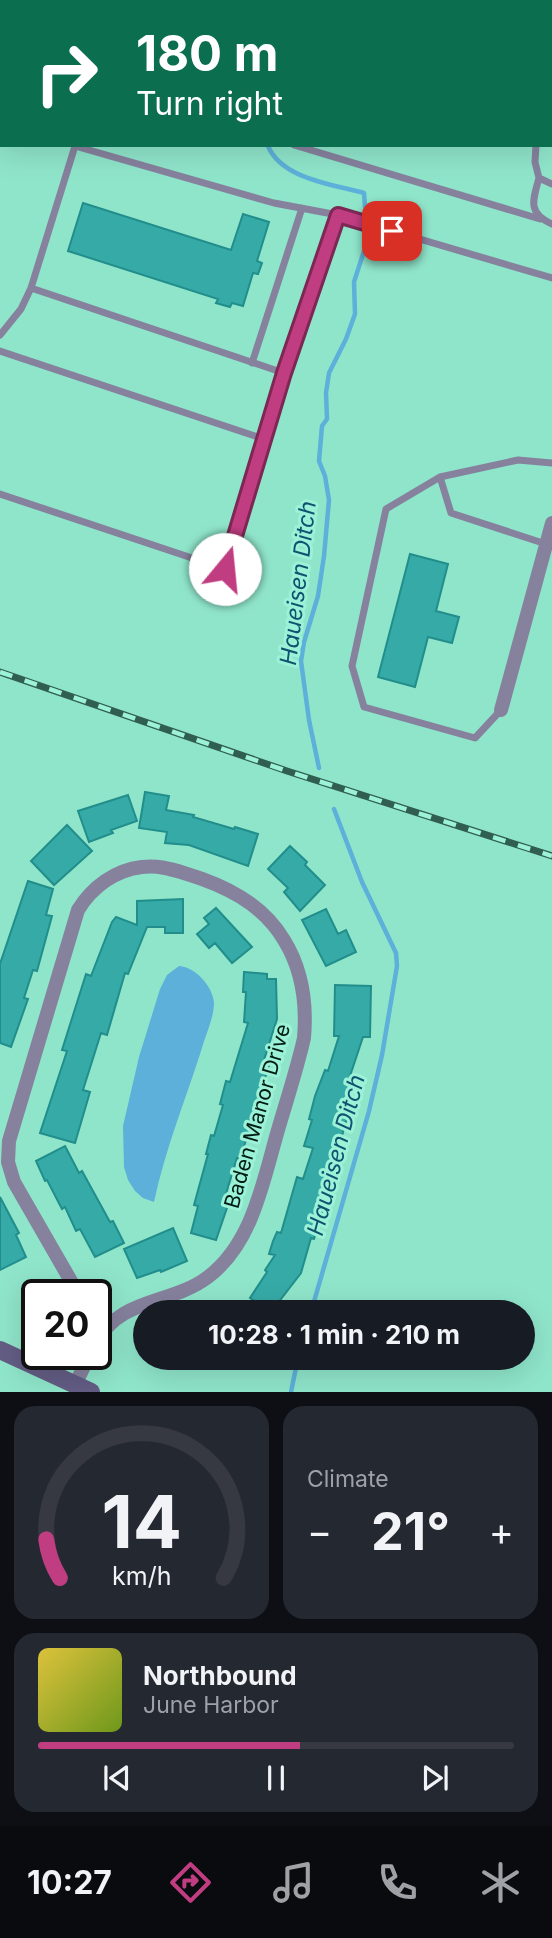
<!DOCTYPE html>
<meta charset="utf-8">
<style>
:root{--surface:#171b24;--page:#242831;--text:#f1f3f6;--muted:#9ea1a6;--line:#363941;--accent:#c13d82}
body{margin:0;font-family:Inter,sans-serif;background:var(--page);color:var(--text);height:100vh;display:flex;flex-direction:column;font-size:26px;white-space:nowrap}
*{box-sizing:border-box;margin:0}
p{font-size:23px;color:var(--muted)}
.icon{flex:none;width:38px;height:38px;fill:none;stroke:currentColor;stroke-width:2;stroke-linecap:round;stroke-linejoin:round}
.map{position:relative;height:1392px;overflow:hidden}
.panel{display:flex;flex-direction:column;gap:14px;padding:14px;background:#0d0f14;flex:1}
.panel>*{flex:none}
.top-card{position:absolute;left:0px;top:0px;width:553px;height:147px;box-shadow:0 7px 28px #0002;background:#0b6e4f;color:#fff;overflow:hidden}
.speed{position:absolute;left:21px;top:1279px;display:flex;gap:14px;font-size:35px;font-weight:700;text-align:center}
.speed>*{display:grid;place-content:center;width:91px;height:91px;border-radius:50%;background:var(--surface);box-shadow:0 7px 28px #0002;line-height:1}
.speed .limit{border:4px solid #111;border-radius:10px;background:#fff;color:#111}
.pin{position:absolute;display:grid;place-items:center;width:60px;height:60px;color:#fff;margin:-30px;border-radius:14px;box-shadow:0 4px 10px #0006}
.me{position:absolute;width:77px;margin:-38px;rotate:17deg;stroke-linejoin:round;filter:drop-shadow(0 0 5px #0008)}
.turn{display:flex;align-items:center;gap:24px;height:147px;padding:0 21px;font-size:32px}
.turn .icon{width:91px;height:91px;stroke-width:2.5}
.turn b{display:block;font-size:49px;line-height:60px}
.big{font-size:52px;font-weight:700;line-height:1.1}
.panel .card{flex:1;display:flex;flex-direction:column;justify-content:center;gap:10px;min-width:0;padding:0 24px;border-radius:21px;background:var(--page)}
.panel .dial{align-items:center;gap:0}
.dial svg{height:182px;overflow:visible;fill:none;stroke:var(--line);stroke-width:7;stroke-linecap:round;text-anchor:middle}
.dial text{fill:var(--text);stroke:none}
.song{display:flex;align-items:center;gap:21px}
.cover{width:84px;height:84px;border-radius:10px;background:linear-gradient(135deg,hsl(50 70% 55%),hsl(80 70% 35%))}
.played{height:7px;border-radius:4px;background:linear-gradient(90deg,var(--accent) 55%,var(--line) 55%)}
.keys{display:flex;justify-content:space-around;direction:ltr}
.heat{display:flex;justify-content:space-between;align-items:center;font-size:38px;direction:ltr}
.panel .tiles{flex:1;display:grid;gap:14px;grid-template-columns:1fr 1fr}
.card:last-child{grid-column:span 2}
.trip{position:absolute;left:133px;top:1300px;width:402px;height:70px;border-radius:35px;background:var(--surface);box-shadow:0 7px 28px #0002;font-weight:700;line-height:70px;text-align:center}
.menu{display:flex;height:112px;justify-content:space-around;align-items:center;background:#090b0e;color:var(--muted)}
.menu .icon{width:49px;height:49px}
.menu .active{color:var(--accent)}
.menu b{font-size:32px;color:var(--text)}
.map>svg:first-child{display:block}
.water{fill:#5cb0d9}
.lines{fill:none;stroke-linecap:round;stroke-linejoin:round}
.stream{stroke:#5cb0d9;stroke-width:4.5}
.building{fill:#36aaa7;stroke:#228e8b;stroke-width:2}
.service{stroke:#86829e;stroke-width:7}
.minor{stroke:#86829e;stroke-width:14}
.secondary{stroke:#635c84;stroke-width:18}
.rail-casing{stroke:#305e50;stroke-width:7}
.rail{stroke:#9cf2d7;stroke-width:4.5;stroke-dasharray:13;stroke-linecap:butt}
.route-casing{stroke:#7d2854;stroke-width:18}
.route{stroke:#c13d82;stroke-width:12}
.labels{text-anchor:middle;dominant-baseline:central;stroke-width:6;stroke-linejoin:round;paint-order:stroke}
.street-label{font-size:21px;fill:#011c14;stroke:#9cf2d7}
.water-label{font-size:23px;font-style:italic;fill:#0f5370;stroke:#9cf2d7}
</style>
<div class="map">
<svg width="552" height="1392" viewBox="0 0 552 1392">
<rect width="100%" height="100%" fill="#8fe5ca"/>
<!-- water -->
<path class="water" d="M179 966C196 967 213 987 214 1003 214 1018 205 1036 201 1051 185 1101 165 1150 154 1202L143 1198 135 1191 128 1180 124 1167 123 1126 139 1057 160 989 167 975Z"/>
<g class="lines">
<!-- stream -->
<path class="stream" d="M300 2 301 0
M268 146C282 179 332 184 364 193L365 207
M319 768 309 720 301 661 304 642 318 596 324 556 329 500 325 476 319 461 322 426 327 419 326 393 329 373 346 339 355 314 354 282 365 248V242
M311 1312 369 1111 382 1055 397 966 396 953 362 882 334 809
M291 1392 298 1358"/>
</g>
<!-- building -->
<path class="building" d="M83 203 231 250 243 214 269 222 257 261 262 263 258 274 253 273 243 306 232 303 230 307 216 303 218 299 68 251Z
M410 554 448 564 436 611 459 617 452 643 428 637 415 687 378 677Z
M145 792 169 796 166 810 194 815 193 817 234 829 235 827 258 834 248 866 189 845 165 843 167 832 139 828Z
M128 795 137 821 111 830 113 833 89 842 78 811Z
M67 825 92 851 54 885 31 861Z
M290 846 307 862 305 865 325 885 300 911 284 892 288 888 268 869Z
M28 881 53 889 46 915 52 916 37 971 33 970 24 998 28 999 11 1047 0 1043V964Z
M183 899V933H165V927H147L128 974 125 973 107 1035 101 1033 83 1090 90 1092 75 1143 40 1133 67 1051 62 1050 86 974 91 976 112 922 116 917 137 925V901Z
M216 908 252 947 232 963 215 943 209 948 197 934 209 924 204 918Z
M326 909 338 934 346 930 356 952 326 966 302 920Z
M244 972 267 974V979H276L277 1019 264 1060 270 1062 253 1117 255 1118 254 1127 250 1141 246 1140 240 1159 237 1158 225 1197 230 1199 216 1240 191 1233 198 1206 194 1205 208 1154H206L211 1135 214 1136 223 1105 220 1104 226 1081 230 1082 248 1023 244 1022 246 992H243Z
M335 985 371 986 370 1037H363L350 1076 354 1078 345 1105 350 1107 328 1186 330 1187 314 1239 311 1238 301 1273 271 1312 250 1298 267 1272 265 1270 275 1255 269 1254 273 1241 277 1232 281 1233 297 1177 303 1179 313 1148 304 1146 312 1120 309 1119 315 1096 325 1070 328 1071 339 1036H334Z
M65 1146 79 1173 82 1171 110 1222 113 1221 124 1243 95 1257 80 1229 76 1231 65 1207 62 1209 47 1180 45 1181 36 1161Z
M0 1197 19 1233 16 1235 26 1257 0 1270Z
M173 1228 187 1261 161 1272 160 1270 137 1278 124 1249Z"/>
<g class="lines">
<!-- service -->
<path class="service" d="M443 0 449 2
M71 2V0
M228 2 229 0
M380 2V0
M551 31H552
M551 96 552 94
M294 145 540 219
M536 145 535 162 539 178 552 184
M539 178C533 200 527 213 552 224
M338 215 284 373 31 288 75 146 274 203 338 215 552 278
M0 335 21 309 31 288
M0 351 264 439
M252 363 302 208
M440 477 451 513 546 544
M0 494 225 569 284 373
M501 710 475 738 364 707 352 666 386 509 440 477 518 460 552 463"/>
<!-- minor -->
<path class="minor" d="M501 710 552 523
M79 1295 14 1182 8 1162 9 1141 78 910C92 887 115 870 142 867 157 865 171 869 184 873 224 885 262 903 284 940 302 969 307 1003 304 1038 297 1069 287 1099 278 1130 263 1181 253 1243 208 1277 171 1305 120 1297 96 1343
M75 1385 90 1354"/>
<!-- secondary -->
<path class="secondary" d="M0 1350 91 1392"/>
<defs>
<path id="rail" d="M0 672 287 771 552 856"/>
</defs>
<!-- rail casing -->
<use href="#rail" class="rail-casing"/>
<!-- rail -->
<use href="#rail" class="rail"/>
</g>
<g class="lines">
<defs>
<path id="route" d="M225 569 284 373 338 215 392 231"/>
</defs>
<!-- route casing -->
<use href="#route" class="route-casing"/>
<!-- route -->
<use href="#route" class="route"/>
</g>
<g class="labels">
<!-- street labels -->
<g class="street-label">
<text transform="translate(257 1116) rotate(-74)">Baden Manor Drive</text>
</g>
<!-- water labels -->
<g class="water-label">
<text transform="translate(298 583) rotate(-83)">Haueisen Ditch</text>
<text transform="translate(336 1155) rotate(-75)">Haueisen Ditch</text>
</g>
</g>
</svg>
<div class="speed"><div class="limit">20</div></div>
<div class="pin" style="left:392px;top:231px;background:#d93025"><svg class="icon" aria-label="arrive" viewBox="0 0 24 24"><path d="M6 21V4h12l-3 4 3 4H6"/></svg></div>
<svg class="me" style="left:225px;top:569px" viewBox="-20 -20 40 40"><circle r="19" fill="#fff"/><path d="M0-13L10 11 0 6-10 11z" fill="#c13d82"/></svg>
<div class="trip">10:28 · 1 min · 210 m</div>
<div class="top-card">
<div class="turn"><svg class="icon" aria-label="right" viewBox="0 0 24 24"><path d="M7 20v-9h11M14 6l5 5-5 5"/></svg><div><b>180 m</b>Turn right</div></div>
</div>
</div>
<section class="panel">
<div class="tiles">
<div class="card dial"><svg viewBox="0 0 100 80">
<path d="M14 69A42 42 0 1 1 86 69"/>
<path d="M14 69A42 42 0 0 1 8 52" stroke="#c13d82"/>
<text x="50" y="56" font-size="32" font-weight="700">14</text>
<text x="50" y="72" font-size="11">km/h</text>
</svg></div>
<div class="card"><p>Climate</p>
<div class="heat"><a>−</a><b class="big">21°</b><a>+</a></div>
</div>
<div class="card">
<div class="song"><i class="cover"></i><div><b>Northbound</b><p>June Harbor</p></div></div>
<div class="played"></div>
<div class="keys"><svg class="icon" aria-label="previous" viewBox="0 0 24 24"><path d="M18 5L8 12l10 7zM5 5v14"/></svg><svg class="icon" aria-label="pause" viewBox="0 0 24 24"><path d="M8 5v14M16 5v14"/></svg><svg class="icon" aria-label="next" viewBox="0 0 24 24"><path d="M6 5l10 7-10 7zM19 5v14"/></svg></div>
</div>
</div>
</section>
<nav class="menu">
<b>10:27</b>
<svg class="icon active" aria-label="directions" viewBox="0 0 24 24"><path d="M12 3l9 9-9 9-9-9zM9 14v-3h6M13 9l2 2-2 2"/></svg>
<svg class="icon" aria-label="music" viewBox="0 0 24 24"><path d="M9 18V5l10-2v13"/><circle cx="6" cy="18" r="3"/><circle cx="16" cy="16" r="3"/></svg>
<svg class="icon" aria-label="phone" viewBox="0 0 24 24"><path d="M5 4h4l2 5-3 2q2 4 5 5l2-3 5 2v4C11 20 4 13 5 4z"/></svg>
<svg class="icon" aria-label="climate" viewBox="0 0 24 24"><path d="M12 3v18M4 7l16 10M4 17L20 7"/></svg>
</nav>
